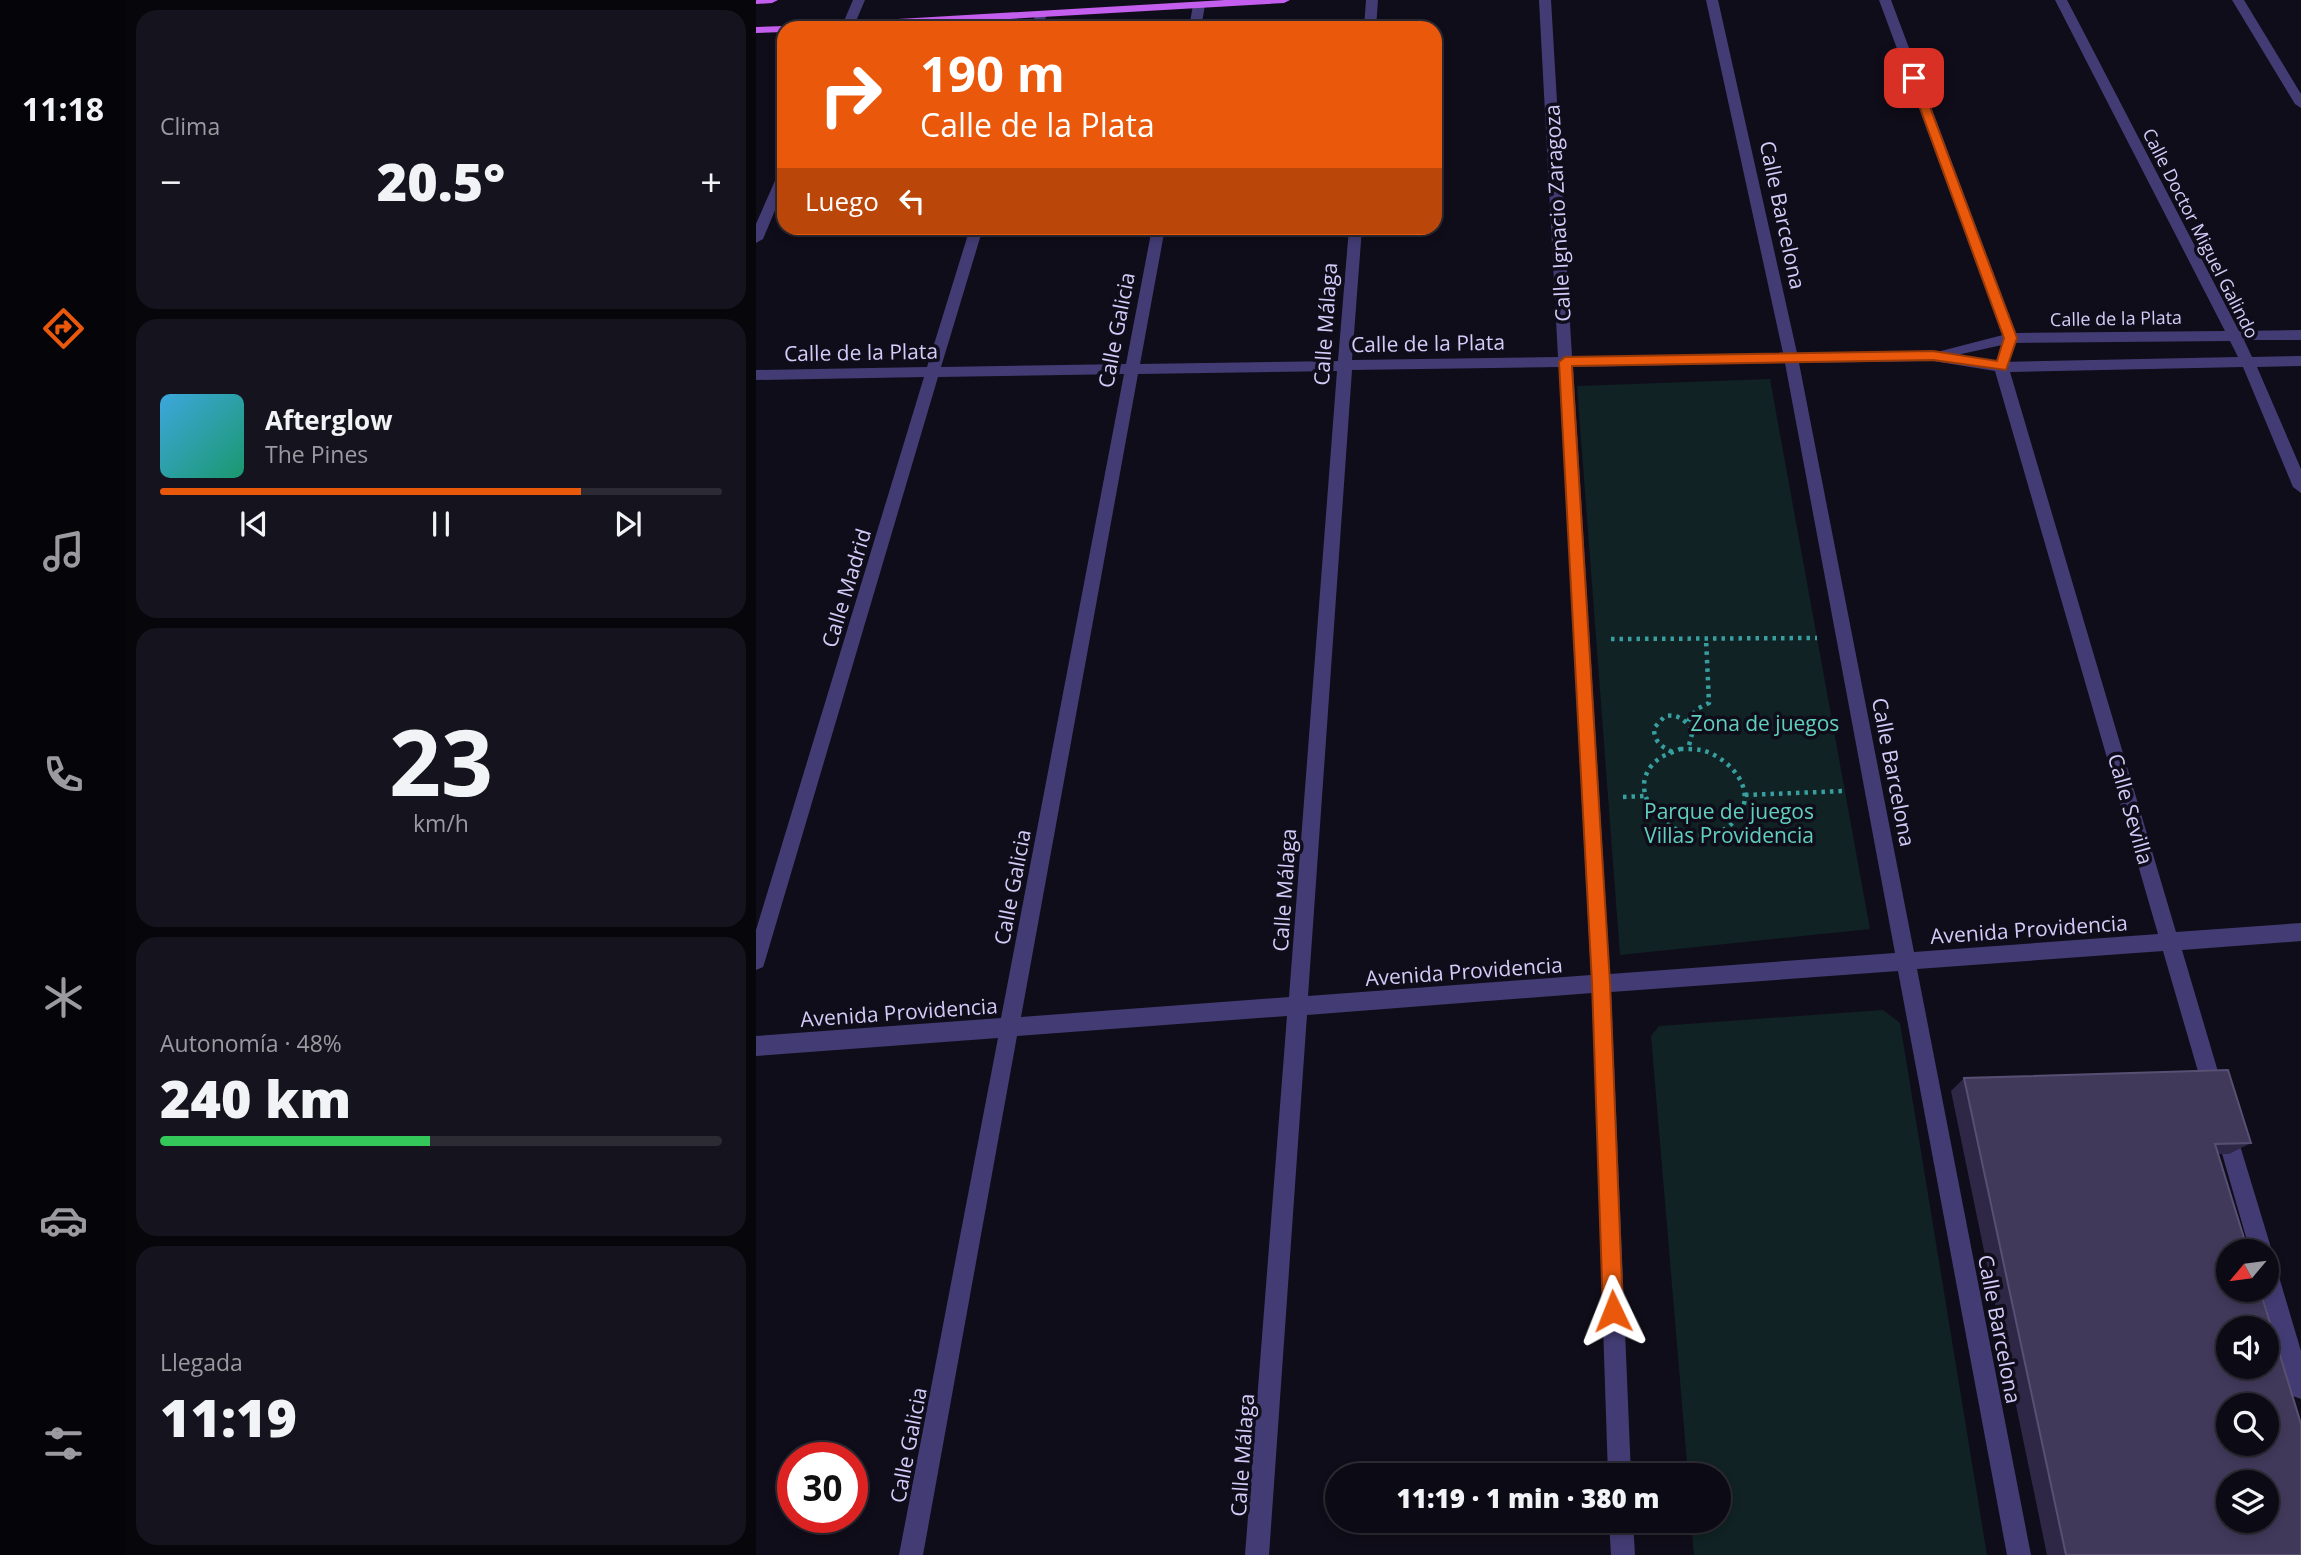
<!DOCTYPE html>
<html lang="es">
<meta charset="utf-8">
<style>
:root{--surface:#0c0a14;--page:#15131d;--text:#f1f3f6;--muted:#9a9aa0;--line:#2c2b34;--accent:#ea580c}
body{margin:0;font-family:"Open Sans",sans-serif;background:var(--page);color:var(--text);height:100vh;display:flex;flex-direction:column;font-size:26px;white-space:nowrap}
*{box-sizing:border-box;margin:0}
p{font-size:23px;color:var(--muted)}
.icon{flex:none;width:38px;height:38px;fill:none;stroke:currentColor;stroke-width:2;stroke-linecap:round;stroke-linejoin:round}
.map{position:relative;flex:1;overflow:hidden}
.panel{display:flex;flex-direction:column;gap:10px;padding:10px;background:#07060b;width:630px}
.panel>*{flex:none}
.banner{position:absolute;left:21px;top:21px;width:665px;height:214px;border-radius:21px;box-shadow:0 4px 10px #0003,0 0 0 2px var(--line);background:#ea580c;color:#fff;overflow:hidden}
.needle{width:46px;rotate:241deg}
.controls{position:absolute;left:1460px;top:1239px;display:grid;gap:14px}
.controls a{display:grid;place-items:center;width:63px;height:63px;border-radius:50%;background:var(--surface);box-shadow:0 4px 10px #0003,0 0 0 2px var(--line);font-size:35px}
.speed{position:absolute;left:21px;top:1442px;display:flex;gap:14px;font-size:35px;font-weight:700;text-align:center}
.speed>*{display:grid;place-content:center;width:91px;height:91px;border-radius:50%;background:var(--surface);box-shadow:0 4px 10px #0003,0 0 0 2px var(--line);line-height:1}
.speed .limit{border:10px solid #d22;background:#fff;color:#111}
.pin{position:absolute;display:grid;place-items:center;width:60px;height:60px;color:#fff;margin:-30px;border-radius:14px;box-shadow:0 4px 10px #0006}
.me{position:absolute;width:77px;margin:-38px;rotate:358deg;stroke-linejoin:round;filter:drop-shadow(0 0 5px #0008)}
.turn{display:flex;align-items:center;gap:24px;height:147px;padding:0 28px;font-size:32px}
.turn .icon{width:91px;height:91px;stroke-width:2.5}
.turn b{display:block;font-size:49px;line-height:60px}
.then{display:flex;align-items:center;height:66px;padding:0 28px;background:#0003;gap:14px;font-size:26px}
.big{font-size:52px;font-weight:800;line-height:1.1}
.panel .widget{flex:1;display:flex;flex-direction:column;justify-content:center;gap:10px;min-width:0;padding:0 24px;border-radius:21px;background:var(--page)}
.panel .dial{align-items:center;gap:0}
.dial b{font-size:91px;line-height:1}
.song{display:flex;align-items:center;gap:21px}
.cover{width:84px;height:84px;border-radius:10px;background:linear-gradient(135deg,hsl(200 70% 55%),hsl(160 70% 35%))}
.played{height:7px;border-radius:4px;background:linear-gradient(90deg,var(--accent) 75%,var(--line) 75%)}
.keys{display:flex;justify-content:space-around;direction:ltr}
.heat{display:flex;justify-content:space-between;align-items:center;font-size:38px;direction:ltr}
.charge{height:10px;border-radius:5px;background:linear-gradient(90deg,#34c759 48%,var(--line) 0)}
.trip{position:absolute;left:569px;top:1463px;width:406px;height:70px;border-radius:35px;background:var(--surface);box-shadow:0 4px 10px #0003,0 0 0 2px var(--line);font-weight:800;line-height:70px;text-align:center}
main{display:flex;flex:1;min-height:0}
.menu{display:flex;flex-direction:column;width:126px;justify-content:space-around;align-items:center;background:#050408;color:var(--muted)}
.menu .icon{width:49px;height:49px}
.menu .active{color:var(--accent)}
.menu b{font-size:32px;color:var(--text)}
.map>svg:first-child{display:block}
.green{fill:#102223}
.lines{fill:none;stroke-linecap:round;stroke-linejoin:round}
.path{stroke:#389ea0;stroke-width:4.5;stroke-dasharray:3.5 5;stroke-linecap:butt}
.minor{fill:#433c74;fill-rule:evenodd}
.primary{fill:#c45eee;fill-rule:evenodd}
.wall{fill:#2f2746}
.building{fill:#41395a;stroke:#585073;stroke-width:2;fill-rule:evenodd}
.route{fill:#ea580c;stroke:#983908;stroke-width:2}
.labels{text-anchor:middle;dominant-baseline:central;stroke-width:7;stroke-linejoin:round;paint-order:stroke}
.far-street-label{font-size:18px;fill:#d4cbf9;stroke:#100d1a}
.street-label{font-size:21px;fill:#d4cbf9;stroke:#100d1a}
.park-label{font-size:21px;fill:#60d0be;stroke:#100d1a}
</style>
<main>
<nav class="menu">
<b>11:18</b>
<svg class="icon active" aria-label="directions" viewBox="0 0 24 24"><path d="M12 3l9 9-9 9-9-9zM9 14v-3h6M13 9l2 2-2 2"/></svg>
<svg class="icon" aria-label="music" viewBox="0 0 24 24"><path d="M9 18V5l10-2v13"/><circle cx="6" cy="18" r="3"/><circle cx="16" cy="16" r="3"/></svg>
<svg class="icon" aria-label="phone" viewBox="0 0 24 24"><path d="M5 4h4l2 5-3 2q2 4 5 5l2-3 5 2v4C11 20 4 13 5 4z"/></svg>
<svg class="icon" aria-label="climate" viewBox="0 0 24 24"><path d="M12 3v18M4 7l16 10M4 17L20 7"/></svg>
<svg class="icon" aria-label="car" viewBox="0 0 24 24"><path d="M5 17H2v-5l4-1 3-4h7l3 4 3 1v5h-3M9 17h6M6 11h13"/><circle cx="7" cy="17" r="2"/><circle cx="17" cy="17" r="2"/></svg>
<svg class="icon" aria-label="filters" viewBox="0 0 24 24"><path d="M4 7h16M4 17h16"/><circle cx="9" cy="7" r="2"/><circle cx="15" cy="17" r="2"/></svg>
</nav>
<section class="panel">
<div class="widget"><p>Clima</p>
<div class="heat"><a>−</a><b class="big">20.5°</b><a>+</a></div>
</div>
<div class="widget">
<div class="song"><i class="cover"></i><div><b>Afterglow</b><p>The Pines</p></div></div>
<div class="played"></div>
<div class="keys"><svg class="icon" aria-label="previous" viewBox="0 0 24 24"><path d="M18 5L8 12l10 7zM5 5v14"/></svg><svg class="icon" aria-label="pause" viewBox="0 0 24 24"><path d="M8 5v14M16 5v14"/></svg><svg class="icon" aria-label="next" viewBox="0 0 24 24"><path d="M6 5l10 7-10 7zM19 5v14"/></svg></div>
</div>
<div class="widget dial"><b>23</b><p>km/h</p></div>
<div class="widget"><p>Autonomía · 48%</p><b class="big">240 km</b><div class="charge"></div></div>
<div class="widget"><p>Llegada</p><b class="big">11:19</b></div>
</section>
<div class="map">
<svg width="1545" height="1555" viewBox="0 0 1545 1555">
<rect width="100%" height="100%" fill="#100d1a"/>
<!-- green -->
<path class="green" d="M1014 379 1114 929 864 955 821 386Z
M1127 1010 1144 1023 1231 1555H938L935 1521H962V1475H932L895 1036 903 1026Z"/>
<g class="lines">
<!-- path -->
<path class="path" d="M855 639 1061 638
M932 721 941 709 953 703 950 639
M924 749C931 749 939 749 945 750 974 757 1003 791 981 818 940 869 852 795 904 758 910 754 918 752 924 749Z
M916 752C905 746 898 742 898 728L909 716C923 714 928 720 937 730L932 749
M989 795 1089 791
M867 797 889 796"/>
<!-- minor -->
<path class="minor" d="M97 0H109L97 28H85Z
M610 0H622L620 28H608Z
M783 0H795L816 357 1027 353 950 0H962L1041 353 1181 352 1247 335 1123 0H1135L1260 333 1469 331 1299 0H1311L1483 331 1545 330V340H1488L1496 357 1545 356V366L1501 367 1545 469V493L1537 487 1487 367 1254 372 1420 932 1545 923V941L1426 950 1468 1092 1465 1099 1458 1102 1451 1099 1448 1092 1407 951 1161 969 1275 1555H1251L1142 971 855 992 875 1475H852L836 993 551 1015 513 1555H489L531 1016 261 1036 167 1555H143L242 1038 0 1056V1036L245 1018 368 374 182 377 9 961 7 967 0 970V930L168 377 0 380V370L171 367 214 228H227L185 367 370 364 396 228H409L384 364 582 361 593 228H606L596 360 802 357ZM1474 341 1482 357 1245 362 1201 355 1255 343ZM1177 361 1239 371 1402 934 1158 952 1043 363ZM1029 363 1139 953 854 974 817 367ZM803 367 835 975 552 996 596 370ZM581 371 533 997 265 1017 382 374Z
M1476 0H1488L1545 94V108L1539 104Z
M443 2 449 5 445 28H433L437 5Z
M281 12 291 14 286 28H274Z
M28 170V189L7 239 0 243V224L22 174Z
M1469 1119 1476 1122 1479 1129 1516 1251 1510 1259 1518 1262 1521 1270 1545 1351V1399L1537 1396 1534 1388 1505 1290H1510V1251H1494L1459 1129 1462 1122Z
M853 1521H877L879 1555H855Z"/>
<!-- primary -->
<path class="primary" d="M0 0H22L16 3 0 4Z
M469 0H534L528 3 99 28H33L39 25Z
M0 27 28 26 33 28H28V32L0 33Z"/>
</g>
<!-- wall -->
<path class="wall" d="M1208 1078 1495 1143 1473 1154H1462L1545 1555H1291L1195 1091Z"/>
<!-- building -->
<path class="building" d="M1472 1070 1495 1143 1459 1144 1492 1251H1472V1290H1504L1545 1424V1555H1310L1208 1078ZM1472 1328H1510V1367H1472ZM1472 1405H1510V1444H1472ZM1472 1482H1510V1521H1472Z"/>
<!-- route -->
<path class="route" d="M1158 75 1163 78 1261 338 1250 370 1177 360 816 366 854 983 867 1311 864 1318 857 1321 850 1318 847 1311 836 983 803 362 809 357 1177 351 1241 361 1248 338 1153 78Z"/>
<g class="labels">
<!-- far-street labels -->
<g class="far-street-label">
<text transform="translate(1445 233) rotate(63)">Calle Doctor Miguel Galindo</text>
<text transform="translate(1360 318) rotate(-1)">Calle de la Plata</text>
</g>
<!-- street labels -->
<g class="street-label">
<text transform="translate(801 213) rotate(-93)">Calle Ignacio Zaragoza</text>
<text transform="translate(1027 215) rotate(78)">Calle Barcelona</text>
<text transform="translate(569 324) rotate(-86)">Calle Málaga</text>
<text transform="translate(360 330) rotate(-79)">Calle Galicia</text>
<text transform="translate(672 343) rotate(-1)">Calle de la Plata</text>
<text transform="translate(105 352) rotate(-1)">Calle de la Plata</text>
<text transform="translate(90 588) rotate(-73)">Calle Madrid</text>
<text transform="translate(1138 772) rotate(79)">Calle Barcelona</text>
<text transform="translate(1375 809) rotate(74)">Calle Sevilla</text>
<text transform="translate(256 887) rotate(-79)">Calle Galicia</text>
<text transform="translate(528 890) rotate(-86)">Calle Málaga</text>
<text transform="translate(1273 929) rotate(-4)">Avenida Providencia</text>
<text transform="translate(708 971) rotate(-4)">Avenida Providencia</text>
<text transform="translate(143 1012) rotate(-4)">Avenida Providencia</text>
<text transform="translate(1244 1329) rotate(79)">Calle Barcelona</text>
<text transform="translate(152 1445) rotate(-79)">Calle Galicia</text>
<text transform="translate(486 1455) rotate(-86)">Calle Málaga</text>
</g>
<!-- park labels -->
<g class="park-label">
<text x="1009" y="723">Zona de juegos</text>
<text x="973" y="811">Parque de juegos<tspan x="973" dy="24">Villas Providencia</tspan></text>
</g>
</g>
</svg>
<div class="controls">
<a><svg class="needle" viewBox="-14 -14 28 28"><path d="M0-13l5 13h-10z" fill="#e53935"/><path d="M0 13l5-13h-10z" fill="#9a9aa0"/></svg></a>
<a><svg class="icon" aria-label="sound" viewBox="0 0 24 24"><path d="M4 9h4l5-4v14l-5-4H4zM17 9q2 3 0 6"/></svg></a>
<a><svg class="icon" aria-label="search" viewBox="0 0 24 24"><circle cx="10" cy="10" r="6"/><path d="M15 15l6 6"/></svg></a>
<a><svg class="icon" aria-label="layers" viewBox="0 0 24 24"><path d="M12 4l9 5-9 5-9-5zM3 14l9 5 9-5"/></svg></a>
</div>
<div class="speed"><div class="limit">30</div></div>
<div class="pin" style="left:1158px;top:78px;background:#d93025"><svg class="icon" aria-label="arrive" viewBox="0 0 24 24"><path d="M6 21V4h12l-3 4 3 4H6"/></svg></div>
<svg class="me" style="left:857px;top:1311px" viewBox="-20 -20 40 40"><path d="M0-17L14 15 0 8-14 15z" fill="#ea580c" stroke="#fff" stroke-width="4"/></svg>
<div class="trip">11:19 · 1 min · 380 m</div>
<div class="banner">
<div class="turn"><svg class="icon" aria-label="right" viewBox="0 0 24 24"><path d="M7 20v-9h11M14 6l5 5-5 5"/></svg><div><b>190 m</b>Calle de la Plata</div></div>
<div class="then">Luego<svg class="icon" aria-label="left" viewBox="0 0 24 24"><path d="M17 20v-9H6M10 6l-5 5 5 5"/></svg></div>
</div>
</div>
</main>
